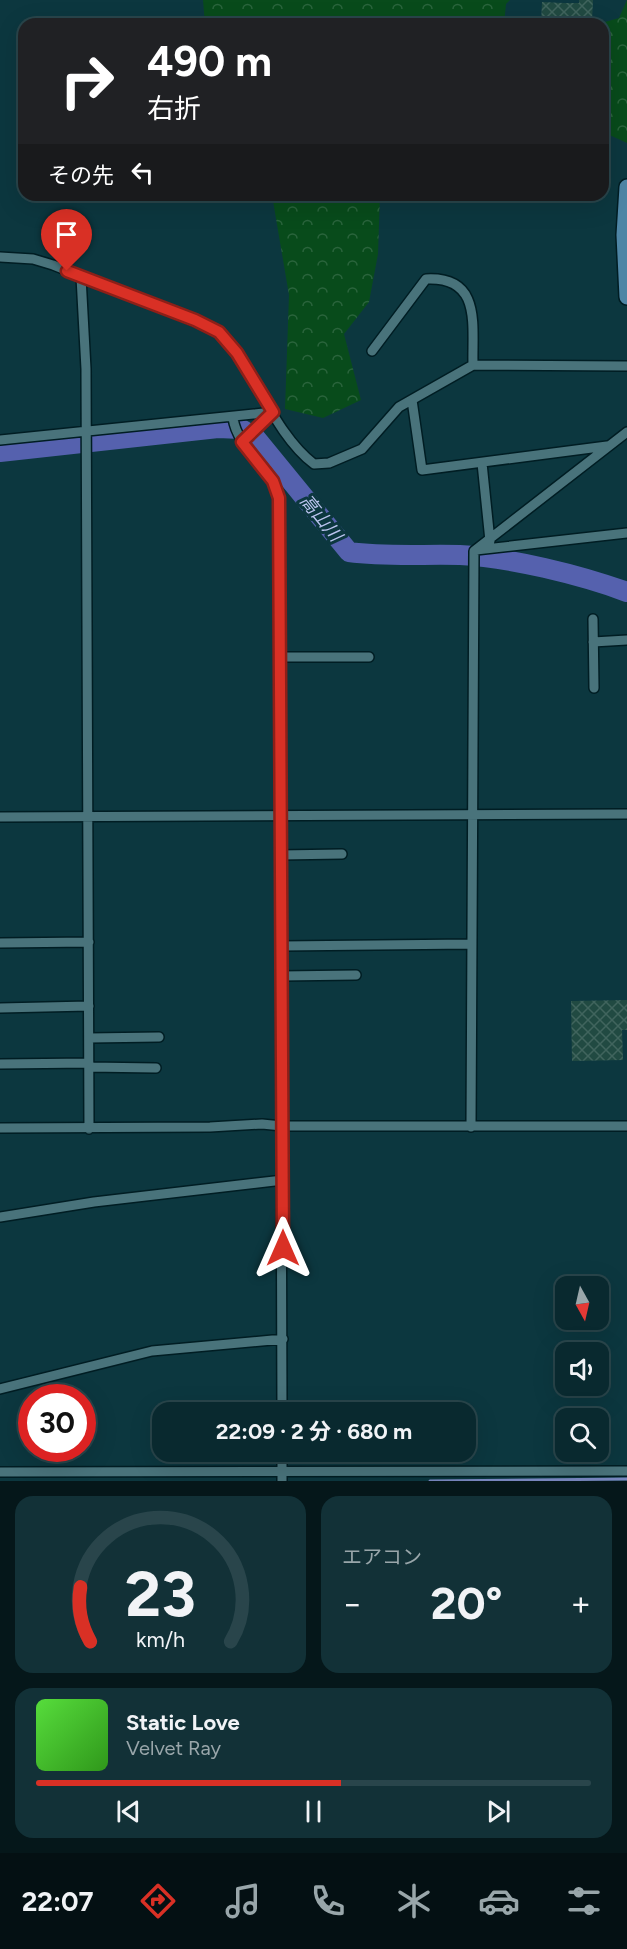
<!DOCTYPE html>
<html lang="ja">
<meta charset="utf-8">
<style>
:root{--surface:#09292f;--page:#123137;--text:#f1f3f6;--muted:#99a6aa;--line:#29454b;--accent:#d93025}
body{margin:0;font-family:Figtree,"Noto Sans JP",sans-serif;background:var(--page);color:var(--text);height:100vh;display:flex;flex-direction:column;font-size:22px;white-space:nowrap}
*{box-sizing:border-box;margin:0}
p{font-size:20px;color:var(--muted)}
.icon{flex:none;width:33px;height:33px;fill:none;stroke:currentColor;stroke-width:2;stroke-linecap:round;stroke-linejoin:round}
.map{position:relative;height:1481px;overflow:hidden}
.details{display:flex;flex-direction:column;gap:15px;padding:15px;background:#05171a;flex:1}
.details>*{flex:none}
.hud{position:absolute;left:18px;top:18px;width:591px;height:183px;border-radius:18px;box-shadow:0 6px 24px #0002,0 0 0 2px var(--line);background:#202124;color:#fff;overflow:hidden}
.needle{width:39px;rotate:172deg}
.tools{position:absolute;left:555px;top:1276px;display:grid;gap:12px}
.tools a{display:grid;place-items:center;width:54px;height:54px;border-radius:12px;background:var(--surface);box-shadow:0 6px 24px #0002,0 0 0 2px var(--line);font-size:30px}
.speed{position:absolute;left:18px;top:1384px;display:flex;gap:12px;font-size:30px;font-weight:700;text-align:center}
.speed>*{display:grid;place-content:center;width:78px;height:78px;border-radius:50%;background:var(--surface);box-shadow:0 6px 24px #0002,0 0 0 2px var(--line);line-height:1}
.speed .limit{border:9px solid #d22;background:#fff;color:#111}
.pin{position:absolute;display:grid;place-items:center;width:51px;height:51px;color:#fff;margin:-62px -26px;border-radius:50% 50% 50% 0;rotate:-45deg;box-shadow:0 0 6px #0007}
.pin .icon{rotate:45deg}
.me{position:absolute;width:66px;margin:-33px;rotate:0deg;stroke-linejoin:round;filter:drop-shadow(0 0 4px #0008)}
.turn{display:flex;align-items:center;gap:21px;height:126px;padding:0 30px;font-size:27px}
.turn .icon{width:78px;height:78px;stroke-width:2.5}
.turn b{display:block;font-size:42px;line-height:51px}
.then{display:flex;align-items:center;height:57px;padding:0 30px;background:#0003;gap:12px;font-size:22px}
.big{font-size:45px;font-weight:700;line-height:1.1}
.details .tile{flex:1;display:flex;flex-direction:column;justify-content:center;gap:9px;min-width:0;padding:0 21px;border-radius:18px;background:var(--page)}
.details .dial{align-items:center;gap:0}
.dial svg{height:156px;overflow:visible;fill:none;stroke:var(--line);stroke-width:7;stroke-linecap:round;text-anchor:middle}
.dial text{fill:var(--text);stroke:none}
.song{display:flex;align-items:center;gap:18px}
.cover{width:72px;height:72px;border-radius:9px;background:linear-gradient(135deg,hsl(110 70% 55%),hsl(110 70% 35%))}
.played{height:6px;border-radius:3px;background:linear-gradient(90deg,var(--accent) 55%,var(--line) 55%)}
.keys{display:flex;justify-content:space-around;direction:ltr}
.heat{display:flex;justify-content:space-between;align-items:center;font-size:33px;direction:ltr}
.details .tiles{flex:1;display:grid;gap:15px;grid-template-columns:1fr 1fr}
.tile:last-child{grid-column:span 2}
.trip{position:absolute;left:152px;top:1402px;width:324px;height:60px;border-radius:18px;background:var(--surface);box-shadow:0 6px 24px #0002,0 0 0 2px var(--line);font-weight:700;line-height:60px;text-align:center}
.dock{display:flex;height:96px;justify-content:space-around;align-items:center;background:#041013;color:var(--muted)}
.dock .icon{width:42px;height:42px}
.dock .active{color:var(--accent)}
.dock b{font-size:27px;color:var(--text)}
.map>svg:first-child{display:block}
.forest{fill:url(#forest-crowns)}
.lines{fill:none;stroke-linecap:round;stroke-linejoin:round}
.stream{stroke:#7886be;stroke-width:3}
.river{stroke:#5561ae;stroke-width:20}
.building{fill:url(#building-cross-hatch)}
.minor-casing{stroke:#001d23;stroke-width:12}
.primary-casing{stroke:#001d23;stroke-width:18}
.minor{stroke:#49737b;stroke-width:9}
.primary{stroke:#4e85a5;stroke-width:15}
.route-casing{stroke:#8d1f18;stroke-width:15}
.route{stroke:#d93025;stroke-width:10}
.labels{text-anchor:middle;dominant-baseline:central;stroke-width:6;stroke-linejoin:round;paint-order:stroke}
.water-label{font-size:18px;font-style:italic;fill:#bbc4ef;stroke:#0c373f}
</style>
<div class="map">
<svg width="627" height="1481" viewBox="0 0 627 1481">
<defs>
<pattern id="forest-crowns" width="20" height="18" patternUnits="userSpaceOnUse" patternTransform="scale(1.5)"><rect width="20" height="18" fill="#084b1b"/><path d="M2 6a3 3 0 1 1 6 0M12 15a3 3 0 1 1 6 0" fill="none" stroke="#2a643c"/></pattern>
<pattern id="building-cross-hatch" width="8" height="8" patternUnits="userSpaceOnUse" patternTransform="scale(1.5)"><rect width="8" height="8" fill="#214a42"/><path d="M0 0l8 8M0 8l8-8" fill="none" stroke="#40645d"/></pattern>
</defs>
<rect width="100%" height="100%" fill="#0c373f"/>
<!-- forest -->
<path class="forest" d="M203 0H510L506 4 504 24H205Z
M627 0V143L603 132V24H598L619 18Z
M272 195H380L378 254 369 302 344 334 361 400 323 418 285 409 289 295Z"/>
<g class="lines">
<!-- stream -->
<path class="stream" d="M430 1481 627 1479"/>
<!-- river -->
<path class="river" d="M0 452 218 428 241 429 255 437 349 552C386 557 423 554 460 555 508 557 581 575 627 592"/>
</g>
<!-- building -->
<path class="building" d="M579 0H593L592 22 541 24 542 2 564 3H579Z
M627 1000V1030H622L623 1060 572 1061 571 1001Z"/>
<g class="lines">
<defs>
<path id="minor" d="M0 257 33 259 53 265 219 331C254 369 274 434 314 464L329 463 362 449 399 407 473 365 627 366
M81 277 86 369 89 1129
M372 351 426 279C482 276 472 325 473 365
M412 400 422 470 607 446
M233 418C238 452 275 467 279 498L282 1413
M0 440 273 412 241 442
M482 463 490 541
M476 550 627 533
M593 619 594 688
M593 642 627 640
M279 657H369
M0 817 627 814
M280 855 342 854
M0 943 89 942
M281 946 471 944
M281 976 356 975
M0 1008 89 1006
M89 1038 159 1037
M0 1064 89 1063
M89 1067 156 1068
M471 1127 474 551 627 432
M0 1128 210 1127 262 1124 282 1126H627
M0 1217 94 1202 283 1180
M0 1389 152 1351 283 1339
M0 1472 627 1471
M282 1481V1452"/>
<path id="primary" d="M627 187 624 235 627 297"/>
</defs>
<!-- minor casing -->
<use href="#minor" class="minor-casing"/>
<!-- primary casing -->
<use href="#primary" class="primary-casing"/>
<!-- minor -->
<use href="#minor" class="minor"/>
<!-- primary -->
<use href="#primary" class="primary"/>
</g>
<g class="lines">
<defs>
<path id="route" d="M67 271 195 320 219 332 237 353 273 412 242 442 273 481 279 498 283 1248"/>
</defs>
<!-- route casing -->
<use href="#route" class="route-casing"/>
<!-- route -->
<use href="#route" class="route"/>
</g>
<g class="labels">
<!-- water labels -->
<g class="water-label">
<text transform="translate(321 518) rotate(51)">高山川</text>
</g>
</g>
</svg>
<div class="tools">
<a><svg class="needle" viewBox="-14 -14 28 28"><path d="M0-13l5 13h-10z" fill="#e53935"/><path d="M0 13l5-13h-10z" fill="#99a6aa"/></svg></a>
<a><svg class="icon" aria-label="sound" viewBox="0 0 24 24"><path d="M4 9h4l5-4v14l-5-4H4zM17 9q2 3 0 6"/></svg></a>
<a><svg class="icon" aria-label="search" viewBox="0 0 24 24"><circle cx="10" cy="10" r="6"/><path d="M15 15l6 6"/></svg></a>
</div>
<div class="speed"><div class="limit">30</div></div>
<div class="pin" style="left:67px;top:271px;background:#d93025"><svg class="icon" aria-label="arrive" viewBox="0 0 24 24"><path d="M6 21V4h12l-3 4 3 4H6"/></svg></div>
<svg class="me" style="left:283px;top:1248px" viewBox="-20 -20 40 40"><path d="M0-17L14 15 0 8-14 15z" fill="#d93025" stroke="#fff" stroke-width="4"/></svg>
<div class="trip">22:09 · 2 分 · 680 m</div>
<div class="hud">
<div class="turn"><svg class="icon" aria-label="right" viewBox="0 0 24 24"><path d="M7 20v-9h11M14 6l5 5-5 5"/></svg><div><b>490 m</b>右折</div></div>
<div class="then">その先<svg class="icon" aria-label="left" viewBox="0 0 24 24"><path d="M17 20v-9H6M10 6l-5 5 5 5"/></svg></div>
</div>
</div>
<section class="details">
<div class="tiles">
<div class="tile dial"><svg viewBox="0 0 100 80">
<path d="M14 69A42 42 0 1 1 86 69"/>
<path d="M14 69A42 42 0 0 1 9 41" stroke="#d93025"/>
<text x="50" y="56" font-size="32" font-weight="700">23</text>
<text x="50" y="72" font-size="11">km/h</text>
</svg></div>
<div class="tile"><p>エアコン</p>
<div class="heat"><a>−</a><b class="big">20°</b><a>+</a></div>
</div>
<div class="tile">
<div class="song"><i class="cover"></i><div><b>Static Love</b><p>Velvet Ray</p></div></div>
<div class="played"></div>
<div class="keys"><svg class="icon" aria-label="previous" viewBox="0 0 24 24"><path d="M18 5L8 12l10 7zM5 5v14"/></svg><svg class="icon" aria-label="pause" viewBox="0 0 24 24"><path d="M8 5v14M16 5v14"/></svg><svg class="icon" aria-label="next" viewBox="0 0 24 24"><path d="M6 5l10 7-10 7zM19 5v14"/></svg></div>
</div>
</div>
</section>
<nav class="dock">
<b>22:07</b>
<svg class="icon active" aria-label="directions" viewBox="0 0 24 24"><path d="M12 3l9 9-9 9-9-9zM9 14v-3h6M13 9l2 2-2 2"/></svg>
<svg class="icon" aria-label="music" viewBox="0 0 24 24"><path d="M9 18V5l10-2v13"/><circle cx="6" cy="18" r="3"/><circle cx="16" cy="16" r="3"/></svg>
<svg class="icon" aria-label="phone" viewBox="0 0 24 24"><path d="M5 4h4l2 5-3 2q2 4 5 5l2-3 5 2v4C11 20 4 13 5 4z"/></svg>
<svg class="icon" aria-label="climate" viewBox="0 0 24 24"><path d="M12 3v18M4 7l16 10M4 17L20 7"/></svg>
<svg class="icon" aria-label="car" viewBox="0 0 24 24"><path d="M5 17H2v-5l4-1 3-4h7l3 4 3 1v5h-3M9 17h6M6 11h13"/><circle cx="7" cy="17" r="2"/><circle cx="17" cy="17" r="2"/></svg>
<svg class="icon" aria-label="filters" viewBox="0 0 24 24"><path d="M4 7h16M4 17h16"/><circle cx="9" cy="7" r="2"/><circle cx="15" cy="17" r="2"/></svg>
</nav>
